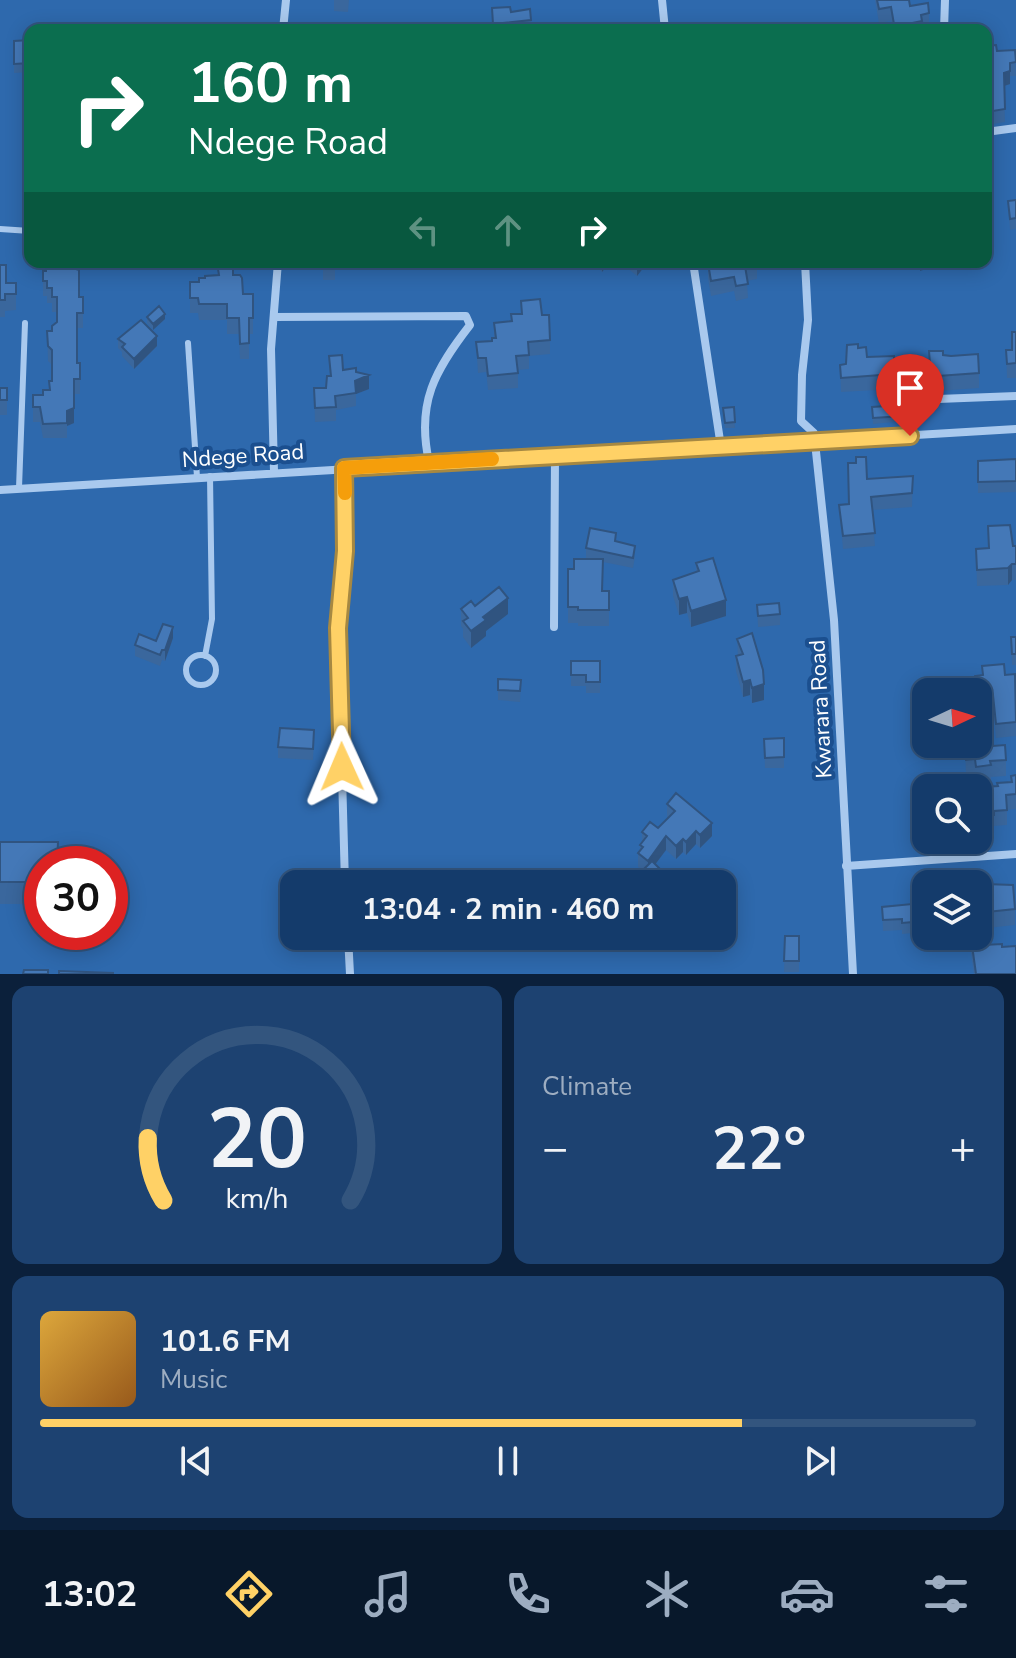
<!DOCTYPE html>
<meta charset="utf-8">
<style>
:root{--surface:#143b6b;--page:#1d4271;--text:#f1f3f6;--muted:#9dadc1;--line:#33557e;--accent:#ffd166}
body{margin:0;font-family:"Nunito Sans",sans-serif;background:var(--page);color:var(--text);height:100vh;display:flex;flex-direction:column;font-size:30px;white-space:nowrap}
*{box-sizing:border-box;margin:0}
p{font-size:26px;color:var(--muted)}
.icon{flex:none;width:44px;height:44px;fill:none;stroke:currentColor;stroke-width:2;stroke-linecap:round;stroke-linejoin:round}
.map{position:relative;height:974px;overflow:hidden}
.side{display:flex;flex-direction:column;gap:12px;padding:12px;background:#0b203b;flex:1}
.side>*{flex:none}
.hud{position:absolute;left:24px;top:24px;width:968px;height:244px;border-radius:16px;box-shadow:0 4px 20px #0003,0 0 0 2px var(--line);background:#0b6e4f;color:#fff;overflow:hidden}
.needle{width:52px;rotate:86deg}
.fabs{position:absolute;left:912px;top:678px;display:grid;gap:16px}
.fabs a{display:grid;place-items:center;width:80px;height:80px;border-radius:16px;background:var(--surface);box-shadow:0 4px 20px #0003,0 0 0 2px var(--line);font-size:40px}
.speed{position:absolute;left:24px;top:846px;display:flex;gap:16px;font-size:40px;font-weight:700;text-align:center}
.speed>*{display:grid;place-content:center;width:104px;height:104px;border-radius:50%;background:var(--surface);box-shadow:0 4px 20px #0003,0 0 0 2px var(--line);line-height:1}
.speed .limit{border:12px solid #d22;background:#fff;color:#111}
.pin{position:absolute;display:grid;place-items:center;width:68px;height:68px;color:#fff;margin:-82px -34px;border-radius:50% 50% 50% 0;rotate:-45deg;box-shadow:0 0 8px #0007}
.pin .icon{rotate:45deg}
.me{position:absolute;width:88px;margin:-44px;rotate:359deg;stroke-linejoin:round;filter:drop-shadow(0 0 6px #0008)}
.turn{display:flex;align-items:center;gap:28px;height:168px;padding:0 32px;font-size:36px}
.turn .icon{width:104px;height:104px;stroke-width:2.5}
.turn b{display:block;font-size:56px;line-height:68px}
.lanes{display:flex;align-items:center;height:76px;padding:0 32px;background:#0003;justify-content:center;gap:40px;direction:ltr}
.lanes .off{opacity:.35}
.big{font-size:60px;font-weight:700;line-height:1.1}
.side .card{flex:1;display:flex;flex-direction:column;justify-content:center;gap:12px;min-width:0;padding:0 28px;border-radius:16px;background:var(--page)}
.side .dial{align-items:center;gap:0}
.dial svg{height:208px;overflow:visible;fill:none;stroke:var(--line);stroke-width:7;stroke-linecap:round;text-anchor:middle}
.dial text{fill:var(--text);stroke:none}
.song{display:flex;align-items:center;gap:24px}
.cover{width:96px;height:96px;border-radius:12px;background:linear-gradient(135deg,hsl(40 70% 55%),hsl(30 70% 35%))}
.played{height:8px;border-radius:4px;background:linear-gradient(90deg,var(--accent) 75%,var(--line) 75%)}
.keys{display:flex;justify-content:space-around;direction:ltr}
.heat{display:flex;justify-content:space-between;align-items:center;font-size:44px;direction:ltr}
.side .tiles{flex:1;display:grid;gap:12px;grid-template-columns:1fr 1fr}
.card:last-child{grid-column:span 2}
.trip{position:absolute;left:280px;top:870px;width:456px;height:80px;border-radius:16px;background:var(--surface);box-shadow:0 4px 20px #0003,0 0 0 2px var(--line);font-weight:700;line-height:80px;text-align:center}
.dock{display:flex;height:128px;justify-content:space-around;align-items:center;background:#08182b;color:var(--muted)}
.dock .icon{width:56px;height:56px}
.dock .on{color:var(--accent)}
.dock b{font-size:36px;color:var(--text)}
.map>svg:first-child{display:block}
.green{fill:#2e69ad;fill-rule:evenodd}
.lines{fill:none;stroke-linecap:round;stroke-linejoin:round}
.lane{stroke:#a9c9ee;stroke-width:6}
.street{stroke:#a9c9ee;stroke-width:8}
.wall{fill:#3a679d}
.shaded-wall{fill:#305480}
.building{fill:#4478b7;stroke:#305480;stroke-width:2}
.route-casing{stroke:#a68842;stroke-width:20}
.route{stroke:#ffd166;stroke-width:14}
.slow{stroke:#f59e0b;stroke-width:14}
.labels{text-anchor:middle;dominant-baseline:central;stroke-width:8;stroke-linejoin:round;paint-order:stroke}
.street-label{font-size:22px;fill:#fff;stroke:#1b4f8f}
</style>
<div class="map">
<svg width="1016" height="974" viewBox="0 0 1016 974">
<rect width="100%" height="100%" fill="#1b4f8f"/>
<!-- green -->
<path class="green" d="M0 0H1016V974H0ZM30 30H986V262H30ZM926 692H978V744H926ZM926 788H978V840H926ZM42 864H110V932H42ZM294 884H722V936H294ZM926 884H978V936H926Z"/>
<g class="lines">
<!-- lane -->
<path class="lane" d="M0 229 30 231
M188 343 197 477
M19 488 25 323
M186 670a15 15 0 1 1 30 0a15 15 0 1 1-30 0Z
M205 656 212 619 210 476"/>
<!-- street -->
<path class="street" d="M662 0 665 30
M283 30 286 0
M944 30 945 0
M986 132 1016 128
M693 262 721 447
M805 262 808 320 802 375 801 421 814 433 834 620 853 974
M274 317 466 316 470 325C435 370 416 403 429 462
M886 401 1016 396
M344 468 345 551 338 628 345 884
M274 472 271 349 278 262
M0 490 1016 429
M554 627 555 456
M846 866 1016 854
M348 936 350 974"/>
</g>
<!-- wall -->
<path class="wall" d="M334 0H349L348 12 334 11Z
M875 0H909L910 6 929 13V27L922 28V30H892L891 21 879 23Z
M492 8 511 12 530 9 531 25 493 29Z
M30 40V72L14 73V41Z
M986 46 997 51 1015 50 1016 76H1010V84L1004 86 1005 122 993 124 986 120Z
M986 136 992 147V158H986Z
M1016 200V229L1010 230 1008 201Z
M323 262H350V266L338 267 335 269V280H323Z
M592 262H610L602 272Z
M614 262H648L637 276 621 263 619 265Z
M757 262V279L747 281 748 298 736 301 734 291 711 296 708 278V263Z
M0 265 6 283H16V310L5 311V317H0Z
M73 268 79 297H83V328H77V363H80V394H74V423L67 426V438H43L40 422H33V395H43L50 390 52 381V365L48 361 47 331H52L57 322V312H52V303H47V296H43V271Z
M233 275 243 294H253V334H249V359H240L239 334H227V320H199L198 313H190V282H199Z
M521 301 542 315 550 340V354L529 356V369L518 370V388L488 390 486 372 478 373 476 342 492 341 494 338V323L511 321 521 314Z
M147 317 165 319 153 330 147 323Z
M1016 332V378H1007L1006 350H1012Z
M118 339 157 346 134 369 122 356V352L118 348Z
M858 348 867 357 894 356V389L841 392 840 365 846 364Z
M929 351 943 355 979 373V388L924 392V364H929Z
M329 356 343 370 356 372 369 389 356 394V406L336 410V421L315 422 314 388H326L330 376Z
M0 388H7V415H0Z
M902 405 903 421 873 424 872 407Z
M734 407 735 428H725L723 408Z
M1016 459V492L978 493V461Z
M913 476 912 507 872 510 875 546 843 549 839 505 849 504 867 479Z
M988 526 1013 546H1016V580H1012L1008 585 977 586 976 549H988Z
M616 541 635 557 633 568 603 562 602 591H609V626H578V623H568V569H574L591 559 586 558V548Z
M696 563 726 616 691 627 687 613 679 615 673 596V580L696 572Z
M757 605 780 614V625L758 627Z
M475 606 508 614 486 631V636L471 648 463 637V629L461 626V609Z
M1011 637H1016V665H1012Z
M173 638 165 661 162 660 160 666 135 656V645Z
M737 639 764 700 752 703 750 695 743 697 736 671V656H738Z
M571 661H600V693H586V686H571Z
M982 666 1005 675 1016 682V736L996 738 993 709 984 710V703H978V692H975V676L982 675Z
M498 679 521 680 520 702 498 700Z
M784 738V768H765L764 739Z
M314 741 313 760 278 758V747Z
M973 744 993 746 1006 760V776L991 777V781L976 783 975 775 966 776 965 747 973 746Z
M1016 775V809L1007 810V825L994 826V830L979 831 978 788 998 786 1011 782V776Z
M667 804 712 836 700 848 696 844 686 855 683 852 676 859 666 850 655 864 659 879 654 884H633V880L643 870 638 867V853L640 851V845L642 842V832L658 828 668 818 667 817Z
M0 842 42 864V904H0Z
M110 873 123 896V907L110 908Z
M978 888 1015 909V925L978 929Z
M882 907 913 922V933L902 934V930L883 931Z
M785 936H799V972H784Z
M971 938 984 945 1002 947 1016 974H974L971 953Z"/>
<!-- shaded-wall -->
<path class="shaded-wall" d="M1010 71V84L1004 86V73Z
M602 262H610L602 272Z
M637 262H648L637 276Z
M920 262H947L920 271Z
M165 314V319L153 330V324Z
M157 336V346L134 369V359Z
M369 375V389L356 394 355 381Z
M74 408V423L67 426V411Z
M1012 564V580L1008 585V568Z
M687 597V613L679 615V599Z
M508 598V614L486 631V636L471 648V631L483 617Z
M726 600V616L691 627V611Z
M173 627V638L165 661V650Z
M750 680V695L743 697V682Z
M764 684V700L752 703V688Z
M712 823V836L700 848V835Z
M696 831V844L686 855V842Z
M666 836V850L648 874V861Z
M683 839V852L676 859V846Z
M659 868V879L654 884H643Z"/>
<!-- building -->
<path class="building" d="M877 0H909L910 6 928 3 929 13 921 15 922 21 912 23 913 29 895 30 891 7 879 9Z
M510 7 511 12 530 9 531 20 493 24 492 8Z
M30 40V63L14 64V41Z
M996 45 997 51 1015 50 1016 62 1010 63V71L1004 73 1005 109 993 111 986 107V46Z
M991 135 992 147H986V136Z
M1016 200V218L1010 219 1008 201Z
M46 262H73V268L79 270V297H83V313H77V363H80V379H74V408L67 411V423L43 424 40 407H33V395H43V390H50L49 381H52V350L48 346 47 331H52V326L57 322V297H52V288H47V281H43V271H46Z
M323 262H335V265L323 266Z
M715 262H757V264L745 266 748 284 736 286 734 277 711 281 708 263Z
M0 265H6V283H16V294H5V300H0Z
M233 268V275H240L242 278 243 294H253V318H249V343L240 344 239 318H227V304H199L198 298H190V282H199V278H205V276L219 275 218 269Z
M540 299 542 315H549L550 340 528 342 529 355 516 356 518 373 488 376 486 358H478L476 342 492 341V338H496L494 323 512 321 511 314H522L521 301Z
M159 306 165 314 153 324 147 317Z
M141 320 157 336 134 359 122 347 125 344 118 339Z
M1012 332H1016V363L1007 364 1006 350H1012Z
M858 344V348L866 347 867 357 894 356V374L841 378 840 365 846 364 847 345Z
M929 351H943V355L951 356 978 354 979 373 924 377V364H930Z
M342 355 343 370 356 368V372L369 375 355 381 356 393 335 396 336 407 315 408 314 388H326L327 376H331L329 356Z
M0 388H7V400H0Z
M902 405 903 416 873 418 872 407Z
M734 407 735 422 725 423 723 408Z
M856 457H866L867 479 913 476 912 493 871 497 875 533 843 536 839 505 849 504 848 463H856Z
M1016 459V481L978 482V461Z
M1010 525 1013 546H1016V564H1012L1008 568 977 570 976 549 989 548 988 526Z
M590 528 616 533 615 541 635 546 633 558 586 548Z
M713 558 726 600 691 611 687 597 679 599 673 580 699 571 696 563Z
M574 559H603L602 591H609V610H578V607H568V569H574Z
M499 587 508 598 483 617 486 620 471 631 463 621 468 618 461 609 471 601 475 606Z
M779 603 780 614 758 616 757 605Z
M163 624 173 627 165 650H162L160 655 135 645 139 634 156 641Z
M752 633 763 670 764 684 752 688 750 680 743 682 736 656 743 654 737 639Z
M1011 637H1016V654H1012Z
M571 661H600V682H586V675H571Z
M1004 664 1005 675 1015 674 1016 722 996 724 993 695 984 696V689H976L975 676 983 675 982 666Z
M498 679 521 680 520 691 498 690Z
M280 728 314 730 313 749 278 747Z
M992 735 993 746 1005 745 1006 760 990 761 991 765 976 767 975 759 966 760 965 747 974 746 973 744H978V737Z
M784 738V757L765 758 764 739Z
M1016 775V794L1006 795 1007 810 994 811V815L979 816 978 788H968L998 786 997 783 1012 782 1011 776Z
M676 793 712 823 700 835 696 831 686 842 683 839 676 846 666 836 648 861 638 853 643 847 640 845 647 836 642 832 650 822 658 828 675 811 667 804Z
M0 842H58L57 864H42V882H0Z
M652 861 659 868 643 884H638L633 880Z
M122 872 123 896 110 897V873Z
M985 884 1013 885 1015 909 978 913V888H985Z
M912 904 913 922 902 923V919L883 920 882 907Z
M785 936H799V961H784Z
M983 937 984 945 1002 944V947L1016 946V974H976L971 938Z
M24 970H48V974H23Z
M59 971 113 973V974H59Z"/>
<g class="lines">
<defs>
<path id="route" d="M342 767 338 628 345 551 344 468 910 436"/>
</defs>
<!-- route casing -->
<use href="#route" class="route-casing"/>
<!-- route -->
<use href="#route" class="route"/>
<!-- slow -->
<path class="slow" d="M345 493 344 468 492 459"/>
</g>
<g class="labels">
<!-- street labels -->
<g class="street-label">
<text transform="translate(243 456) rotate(-4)">Ndege Road</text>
<text transform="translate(821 709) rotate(-93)">Kwarara Road</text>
</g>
</g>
</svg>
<div class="fabs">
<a><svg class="needle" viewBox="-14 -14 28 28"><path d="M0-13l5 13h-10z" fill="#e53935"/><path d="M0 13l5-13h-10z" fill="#9dadc1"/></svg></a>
<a><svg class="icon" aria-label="search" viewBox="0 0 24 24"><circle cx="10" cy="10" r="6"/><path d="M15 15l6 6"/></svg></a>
<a><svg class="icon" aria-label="layers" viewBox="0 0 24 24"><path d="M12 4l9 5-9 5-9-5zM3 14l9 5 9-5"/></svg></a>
</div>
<div class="speed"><div class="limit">30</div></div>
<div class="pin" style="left:910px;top:436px;background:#d93025"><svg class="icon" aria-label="arrive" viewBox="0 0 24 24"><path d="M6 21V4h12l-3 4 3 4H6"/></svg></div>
<svg class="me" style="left:342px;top:767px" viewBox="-20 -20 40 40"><path d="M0-17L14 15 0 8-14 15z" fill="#ffd166" stroke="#fff" stroke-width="4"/></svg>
<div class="trip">13:04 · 2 min · 460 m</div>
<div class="hud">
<div class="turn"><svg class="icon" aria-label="right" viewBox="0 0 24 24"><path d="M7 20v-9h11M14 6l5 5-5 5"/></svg><div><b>160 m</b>Ndege Road</div></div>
<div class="lanes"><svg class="icon off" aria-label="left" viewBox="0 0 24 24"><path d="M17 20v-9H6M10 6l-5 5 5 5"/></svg><svg class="icon off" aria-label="ahead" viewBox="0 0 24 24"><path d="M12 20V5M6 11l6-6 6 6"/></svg><svg class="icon" aria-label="right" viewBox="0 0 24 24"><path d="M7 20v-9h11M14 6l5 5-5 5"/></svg></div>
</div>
</div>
<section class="side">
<div class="tiles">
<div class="card dial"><svg viewBox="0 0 100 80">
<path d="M14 69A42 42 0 1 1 86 69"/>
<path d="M14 69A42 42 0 0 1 8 45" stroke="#ffd166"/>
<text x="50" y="56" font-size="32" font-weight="700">20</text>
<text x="50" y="72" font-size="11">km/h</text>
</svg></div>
<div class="card"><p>Climate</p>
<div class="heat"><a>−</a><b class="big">22°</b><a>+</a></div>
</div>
<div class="card">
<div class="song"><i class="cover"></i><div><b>101.6 FM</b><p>Music</p></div></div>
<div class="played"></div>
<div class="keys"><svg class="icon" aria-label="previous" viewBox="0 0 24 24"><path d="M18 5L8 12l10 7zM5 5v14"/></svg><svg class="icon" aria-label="pause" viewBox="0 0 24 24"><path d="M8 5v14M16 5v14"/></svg><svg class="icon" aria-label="next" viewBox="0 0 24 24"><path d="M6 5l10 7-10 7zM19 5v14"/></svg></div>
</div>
</div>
</section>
<nav class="dock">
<b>13:02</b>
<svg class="icon on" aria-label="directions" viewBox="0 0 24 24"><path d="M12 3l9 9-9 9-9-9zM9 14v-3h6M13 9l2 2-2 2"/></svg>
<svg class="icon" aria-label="music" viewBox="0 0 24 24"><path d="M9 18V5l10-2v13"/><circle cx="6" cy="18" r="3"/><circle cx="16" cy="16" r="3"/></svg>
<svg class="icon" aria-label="phone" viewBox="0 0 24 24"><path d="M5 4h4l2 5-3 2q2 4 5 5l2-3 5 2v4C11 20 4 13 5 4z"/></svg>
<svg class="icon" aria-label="climate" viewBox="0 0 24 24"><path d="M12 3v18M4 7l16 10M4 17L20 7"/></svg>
<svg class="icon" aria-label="car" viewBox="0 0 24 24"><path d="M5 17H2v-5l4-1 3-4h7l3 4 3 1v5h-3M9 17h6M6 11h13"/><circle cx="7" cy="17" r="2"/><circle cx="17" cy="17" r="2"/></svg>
<svg class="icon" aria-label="filters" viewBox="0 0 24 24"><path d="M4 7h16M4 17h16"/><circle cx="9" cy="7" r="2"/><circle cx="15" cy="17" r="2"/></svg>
</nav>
